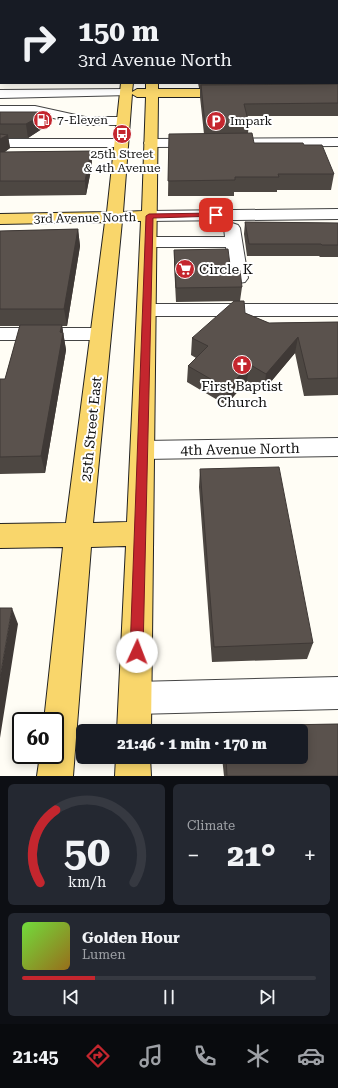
<!DOCTYPE html>
<meta charset="utf-8">
<style>
:root{--surface:#171b24;--page:#242831;--text:#f1f3f6;--muted:#9ea1a6;--line:#363941;--accent:#c4262e}
body{margin:0;font-family:"Roboto Serif",serif;background:var(--page);color:var(--text);height:100vh;display:flex;flex-direction:column;font-size:15px;white-space:nowrap}
*{box-sizing:border-box;margin:0}
p{font-size:13px;color:var(--muted)}
.icon{flex:none;width:22px;height:22px;fill:none;stroke:currentColor;stroke-width:2;stroke-linecap:round;stroke-linejoin:round}
.map{position:relative;height:776px;overflow:hidden}
.drawer{display:flex;flex-direction:column;gap:8px;padding:8px;background:#0d0f14;flex:1}
.drawer>*{flex:none}
.guide{position:absolute;left:0px;top:0px;width:338px;height:84px;box-shadow:0 2px 10px #0003;background:#171b24;color:var(--text);overflow:hidden}
.speed{position:absolute;left:12px;top:712px;display:flex;gap:8px;font-size:20px;font-weight:700;text-align:center}
.speed>*{display:grid;place-content:center;width:52px;height:52px;border-radius:50%;background:var(--surface);box-shadow:0 2px 10px #0003;line-height:1}
.speed .limit{border:2px solid #111;border-radius:6px;background:#fff;color:#111}
.pin{position:absolute;display:grid;place-items:center;width:34px;height:34px;color:#fff;margin:-17px;border-radius:8px;box-shadow:0 2px 6px #0006}
.me{position:absolute;width:44px;margin:-22px;rotate:2deg;stroke-linejoin:round;filter:drop-shadow(0 0 3px #0008)}
.turn{display:flex;align-items:center;gap:14px;height:84px;padding:0 12px;font-size:18px}
.turn .icon{width:52px;height:52px;stroke-width:2.5}
.turn b{display:block;font-size:28px;line-height:34px}
.big{font-size:30px;font-weight:800;line-height:1.1}
.drawer .widget{flex:1;display:flex;flex-direction:column;justify-content:center;gap:6px;min-width:0;padding:0 14px;border-radius:6px;background:var(--page)}
.drawer .dial{align-items:center;gap:0}
.dial svg{height:104px;overflow:visible;fill:none;stroke:var(--line);stroke-width:7;stroke-linecap:round;text-anchor:middle}
.dial text{fill:var(--text);stroke:none}
.song{display:flex;align-items:center;gap:12px}
.cover{width:48px;height:48px;border-radius:6px;background:linear-gradient(135deg,hsl(100 70% 55%),hsl(40 70% 35%))}
.played{height:4px;border-radius:2px;background:linear-gradient(90deg,var(--accent) 25%,var(--line) 25%)}
.keys{display:flex;justify-content:space-around;direction:ltr}
.heat{display:flex;justify-content:space-between;align-items:center;font-size:22px;direction:ltr}
.drawer .tiles{flex:1;display:grid;gap:8px;grid-template-columns:1fr 1fr}
.widget:last-child{grid-column:span 2}
.trip{position:absolute;left:76px;top:724px;width:232px;height:40px;border-radius:6px;background:var(--surface);box-shadow:0 2px 10px #0003;font-weight:800;line-height:40px;text-align:center}
.dock{display:flex;height:64px;justify-content:space-around;align-items:center;background:#090b0e;color:var(--muted)}
.dock .icon{width:28px;height:28px}
.dock .selected{color:var(--accent)}
.dock b{font-size:18px;color:var(--text)}
.map>svg:first-child{display:block}
.lines{fill:none;stroke-linecap:round;stroke-linejoin:round}
.minor-casing{stroke:#444;stroke-width:2}
.major-casing{stroke:#222;stroke-width:2}
.minor{fill:#fff;fill-rule:evenodd}
.major{fill:#f9d66b;fill-rule:evenodd}
.wall{fill:#4d4742}
.shaded-wall{fill:#3f3936}
.building{fill:#5a524d;stroke:#3f3936}
.route{fill:#c4262e;stroke:#7f191e}
.labels{text-anchor:middle;dominant-baseline:central;stroke-width:4;stroke-linejoin:round;paint-order:stroke}
.far-poi-label{font-size:12px;fill:#111;stroke:#fff;text-anchor:start}
.far-street-label{font-size:12px;fill:#111;stroke:#fff}
.poi-label{font-size:14px;fill:#111;stroke:#fff;text-anchor:start}
.street-label{font-size:14px;fill:#111;stroke:#fff}
</style>
<div class="map">
<svg width="338" height="776" viewBox="0 0 338 776">
<rect width="100%" height="100%" fill="#fffdf5"/>
<g class="lines">
<defs>
<path id="minor" d="M337 12H338V18H337Z
M0 44H1V50H0Z
M126 89 130 91 132 93 130 95 0 98V90Z
M0 106H35L85 117H123L127 118 129 121 127 124 123 125H85L35 114H0Z
M338 138V146L151 147 146 146 144 143 146 140 151 139Z
M0 139H121L126 140 128 143 126 146 121 147H0Z
M338 209V219L149 221 143 219 141 216 143 213 149 211Z
M232 223 238 225 240 228 248 278 245 282 239 283 233 282 230 278 226 247H149L143 246 141 242 143 238 149 237H225L224 228 226 225Z
M147 304H338V316H147L140 314 137 310 140 306Z
M0 328H101L108 329 111 334 108 339 101 340H0Z
M338 438V456L143 459 134 457 131 450 134 443 143 441Z
M338 677V709L135 714 123 710 119 698 123 686 135 682Z"/>
<path id="major" d="M126 0H134V1H126Z
M147 0H156V1H147Z
M0 11H1V17H0Z
M121 83H133L132 92 137 89H146V83H158V89H231L235 91 237 93 235 95 231 97H158L151 731H117L126 546 91 547 73 776H37L40 755H55V721H44L63 547 0 548V524L66 523 105 222 0 224V214L107 212ZM132 94 137 97H146L142 211 123 212ZM122 221H141L127 522 93 523Z
M116 757H150L151 776H115Z"/>
</defs>
<!-- minor casing -->
<use href="#minor" class="minor-casing"/>
<!-- major casing -->
<use href="#major" class="major-casing"/>
<!-- minor -->
<use href="#minor" class="minor"/>
<!-- major -->
<use href="#major" class="major"/>
</g>
<!-- wall -->
<path class="wall" d="M12 0H53V1H12Z
M337 44H338V116H247L249 124 248 133 254 143 304 145 334 174 331 190H277V192H234V196H168L169 134H204L200 97V88H199L198 83H337Z
M0 112 48 125 28 138H8L10 148 5 152 91 151 92 165 86 195 0 196Z
M245 222 338 223V257H320L319 256H247L244 234Z
M78 229 80 246 67 326H62L66 350 45 473 0 474V379H5L20 326H0V231Z
M174 250 230 265 242 287 240 301 176 302 174 264Z
M245 313 269 323 338 322V395L304 396 295 353 264 390 247 381 226 405 187 382 188 366 196 358 191 355 192 338Z
M200 469 313 643 307 659 212 662 199 487Z
M338 724V776H224L222 757H301V731H222L223 726Z"/>
<!-- shaded-wall -->
<path class="shaded-wall" d="M47 112 48 125 28 138 26 124Z
M8 135 10 148 0 155V139Z
M91 151 92 165 86 195 85 181Z
M78 229 80 246 67 326 64 309Z
M62 325 66 350 45 473 41 456Z
M298 337 295 353 264 390 266 374Z
M249 364 247 381 226 405 228 389Z
M12 608 18 624 0 738V678Z"/>
<!-- building -->
<path class="building" d="M175 0H287V1H175Z
M337 44H338V76H337Z
M338 84V103L244 104 249 124H205L201 85Z
M0 112H47L26 124H0Z
M252 133 254 143H303L304 145H322L334 174H278L279 177H235V180L168 181 169 134Z
M0 134 8 135 0 139Z
M91 151 85 181H0V152Z
M245 222 338 223V245H322L321 244H249Z
M78 229 64 309H0V231Z
M228 249 230 265 234 269 240 270 242 287 176 288 174 250Z
M234 301H244L245 313 269 323 338 322V378L308 379 298 337 266 374 249 364 228 389 188 366 208 346 192 338Z
M20 325H62L60 332 63 333 41 456 0 457V379H5Z
M279 467 313 643 214 647 200 469Z
M0 608H12L0 678Z
M338 724V776H227L226 757H301V731H223V726Z"/>
<!-- route -->
<path class="route" d="M216 213 219 215 218 216 153 218 143 652 141 657 137 659 132 657 130 652 146 216 149 214Z"/>
<!-- icons -->
<defs>
<symbol id="fuel-disc" viewBox="-11 -11 22 22"><circle r="9.5" fill="#c4262e" stroke="#fff"/><path d="M-5.5-6h7V0h2V4h1.3V-2.5L3-4.5l.8-.8L6-3V5H2.5V1h-1V6h-7ZM-4.2-4.7v3.2H.2V-4.7Z" fill="#fff"/></symbol>
<symbol id="parking-disc" viewBox="-11 -11 22 22"><circle r="9.5" fill="#c4262e" stroke="#fff"/><path d="M-3.5-5.5H1a3.5 3.5 0 0 1 0 7H-1V5.5H-3.5ZM-1-3.4V-.6H.8a1.4 1.4 0 0 0 0-2.8Z" fill="#fff"/></symbol>
<symbol id="bus-disc" viewBox="-11 -11 22 22"><circle r="9.5" fill="#c4262e" stroke="#fff"/><path d="M-5-6H5V4H4V6H2V4H-2V6H-4V4H-5ZM-3.5-4V0h7V-4ZM-3.5 1.2v1.5H-2V1.2ZM2 1.2v1.5H3.5V1.2Z" fill="#fff"/></symbol>
<symbol id="supermarket-disc" viewBox="-11 -11 22 22"><circle r="9.5" fill="#c4262e" stroke="#fff"/><path d="M-6-5.5h2.5l.6 2H6L4.5 2H-2.5L-4.4-4H-6ZM-1.5 3.2a1.3 1.3 0 1 0 .1 0ZM3 3.2a1.3 1.3 0 1 0 .1 0Z" fill="#fff"/></symbol>
<symbol id="church-disc" viewBox="-11 -11 22 22"><circle r="9.5" fill="#c4262e" stroke="#fff"/><path d="M-1.2-6h2.4v3.5h3.3v2.4h-3.3V6h-2.4V-.1h-3.3v-2.4h3.3Z" fill="#fff"/></symbol>
</defs>
<g fill-rule="evenodd">
<use href="#fuel-disc" x="32" y="109" width="22" height="22"/>
<use href="#parking-disc" x="205" y="110" width="22" height="22"/>
<use href="#bus-disc" x="111" y="123" width="22" height="22"/>
<use href="#supermarket-disc" x="174" y="258" width="22" height="22"/>
<use href="#church-disc" x="231" y="354" width="22" height="22"/>
</g>
<g class="labels">
<!-- far-poi labels -->
<g class="far-poi-label">
<text x="57" y="120">7-Eleven</text>
<text x="230" y="121">Impark</text>
<text x="122" y="154" text-anchor="middle">25th Street<tspan x="122" dy="14">&amp; 4th Avenue</tspan></text>
</g>
<!-- far-street labels -->
<g class="far-street-label">
<text transform="translate(85 218) rotate(-1)">3rd Avenue North</text>
</g>
<!-- poi labels -->
<g class="poi-label">
<text x="199" y="269">Circle K</text>
<text x="242" y="386" text-anchor="middle">First Baptist<tspan x="242" dy="16">Church</tspan></text>
</g>
<!-- street labels -->
<g class="street-label">
<text transform="translate(91 429) rotate(-84)">25th Street East</text>
<text transform="translate(240 449) rotate(-1)">4th Avenue North</text>
</g>
</g>
</svg>
<div class="speed"><div class="limit">60</div></div>
<div class="pin" style="left:216px;top:215px;background:#d93025"><svg class="icon" aria-label="arrive" viewBox="0 0 24 24"><path d="M6 21V4h12l-3 4 3 4H6"/></svg></div>
<svg class="me" style="left:137px;top:652px" viewBox="-20 -20 40 40"><circle r="19" fill="#fff"/><path d="M0-13L10 11 0 6-10 11z" fill="#c4262e"/></svg>
<div class="trip">21:46 · 1 min · 170 m</div>
<div class="guide">
<div class="turn"><svg class="icon" aria-label="right" viewBox="0 0 24 24"><path d="M7 20v-9h11M14 6l5 5-5 5"/></svg><div><b>150 m</b>3rd Avenue North</div></div>
</div>
</div>
<section class="drawer">
<div class="tiles">
<div class="widget dial"><svg viewBox="0 0 100 80">
<path d="M14 69A42 42 0 1 1 86 69"/>
<path d="M14 69A42 42 0 0 1 26 13" stroke="#c4262e"/>
<text x="50" y="56" font-size="32" font-weight="700">50</text>
<text x="50" y="72" font-size="11">km/h</text>
</svg></div>
<div class="widget"><p>Climate</p>
<div class="heat"><a>−</a><b class="big">21°</b><a>+</a></div>
</div>
<div class="widget">
<div class="song"><i class="cover"></i><div><b>Golden Hour</b><p>Lumen</p></div></div>
<div class="played"></div>
<div class="keys"><svg class="icon" aria-label="previous" viewBox="0 0 24 24"><path d="M18 5L8 12l10 7zM5 5v14"/></svg><svg class="icon" aria-label="pause" viewBox="0 0 24 24"><path d="M8 5v14M16 5v14"/></svg><svg class="icon" aria-label="next" viewBox="0 0 24 24"><path d="M6 5l10 7-10 7zM19 5v14"/></svg></div>
</div>
</div>
</section>
<nav class="dock">
<b>21:45</b>
<svg class="icon selected" aria-label="directions" viewBox="0 0 24 24"><path d="M12 3l9 9-9 9-9-9zM9 14v-3h6M13 9l2 2-2 2"/></svg>
<svg class="icon" aria-label="music" viewBox="0 0 24 24"><path d="M9 18V5l10-2v13"/><circle cx="6" cy="18" r="3"/><circle cx="16" cy="16" r="3"/></svg>
<svg class="icon" aria-label="phone" viewBox="0 0 24 24"><path d="M5 4h4l2 5-3 2q2 4 5 5l2-3 5 2v4C11 20 4 13 5 4z"/></svg>
<svg class="icon" aria-label="climate" viewBox="0 0 24 24"><path d="M12 3v18M4 7l16 10M4 17L20 7"/></svg>
<svg class="icon" aria-label="car" viewBox="0 0 24 24"><path d="M5 17H2v-5l4-1 3-4h7l3 4 3 1v5h-3M9 17h6M6 11h13"/><circle cx="7" cy="17" r="2"/><circle cx="17" cy="17" r="2"/></svg>
</nav>
